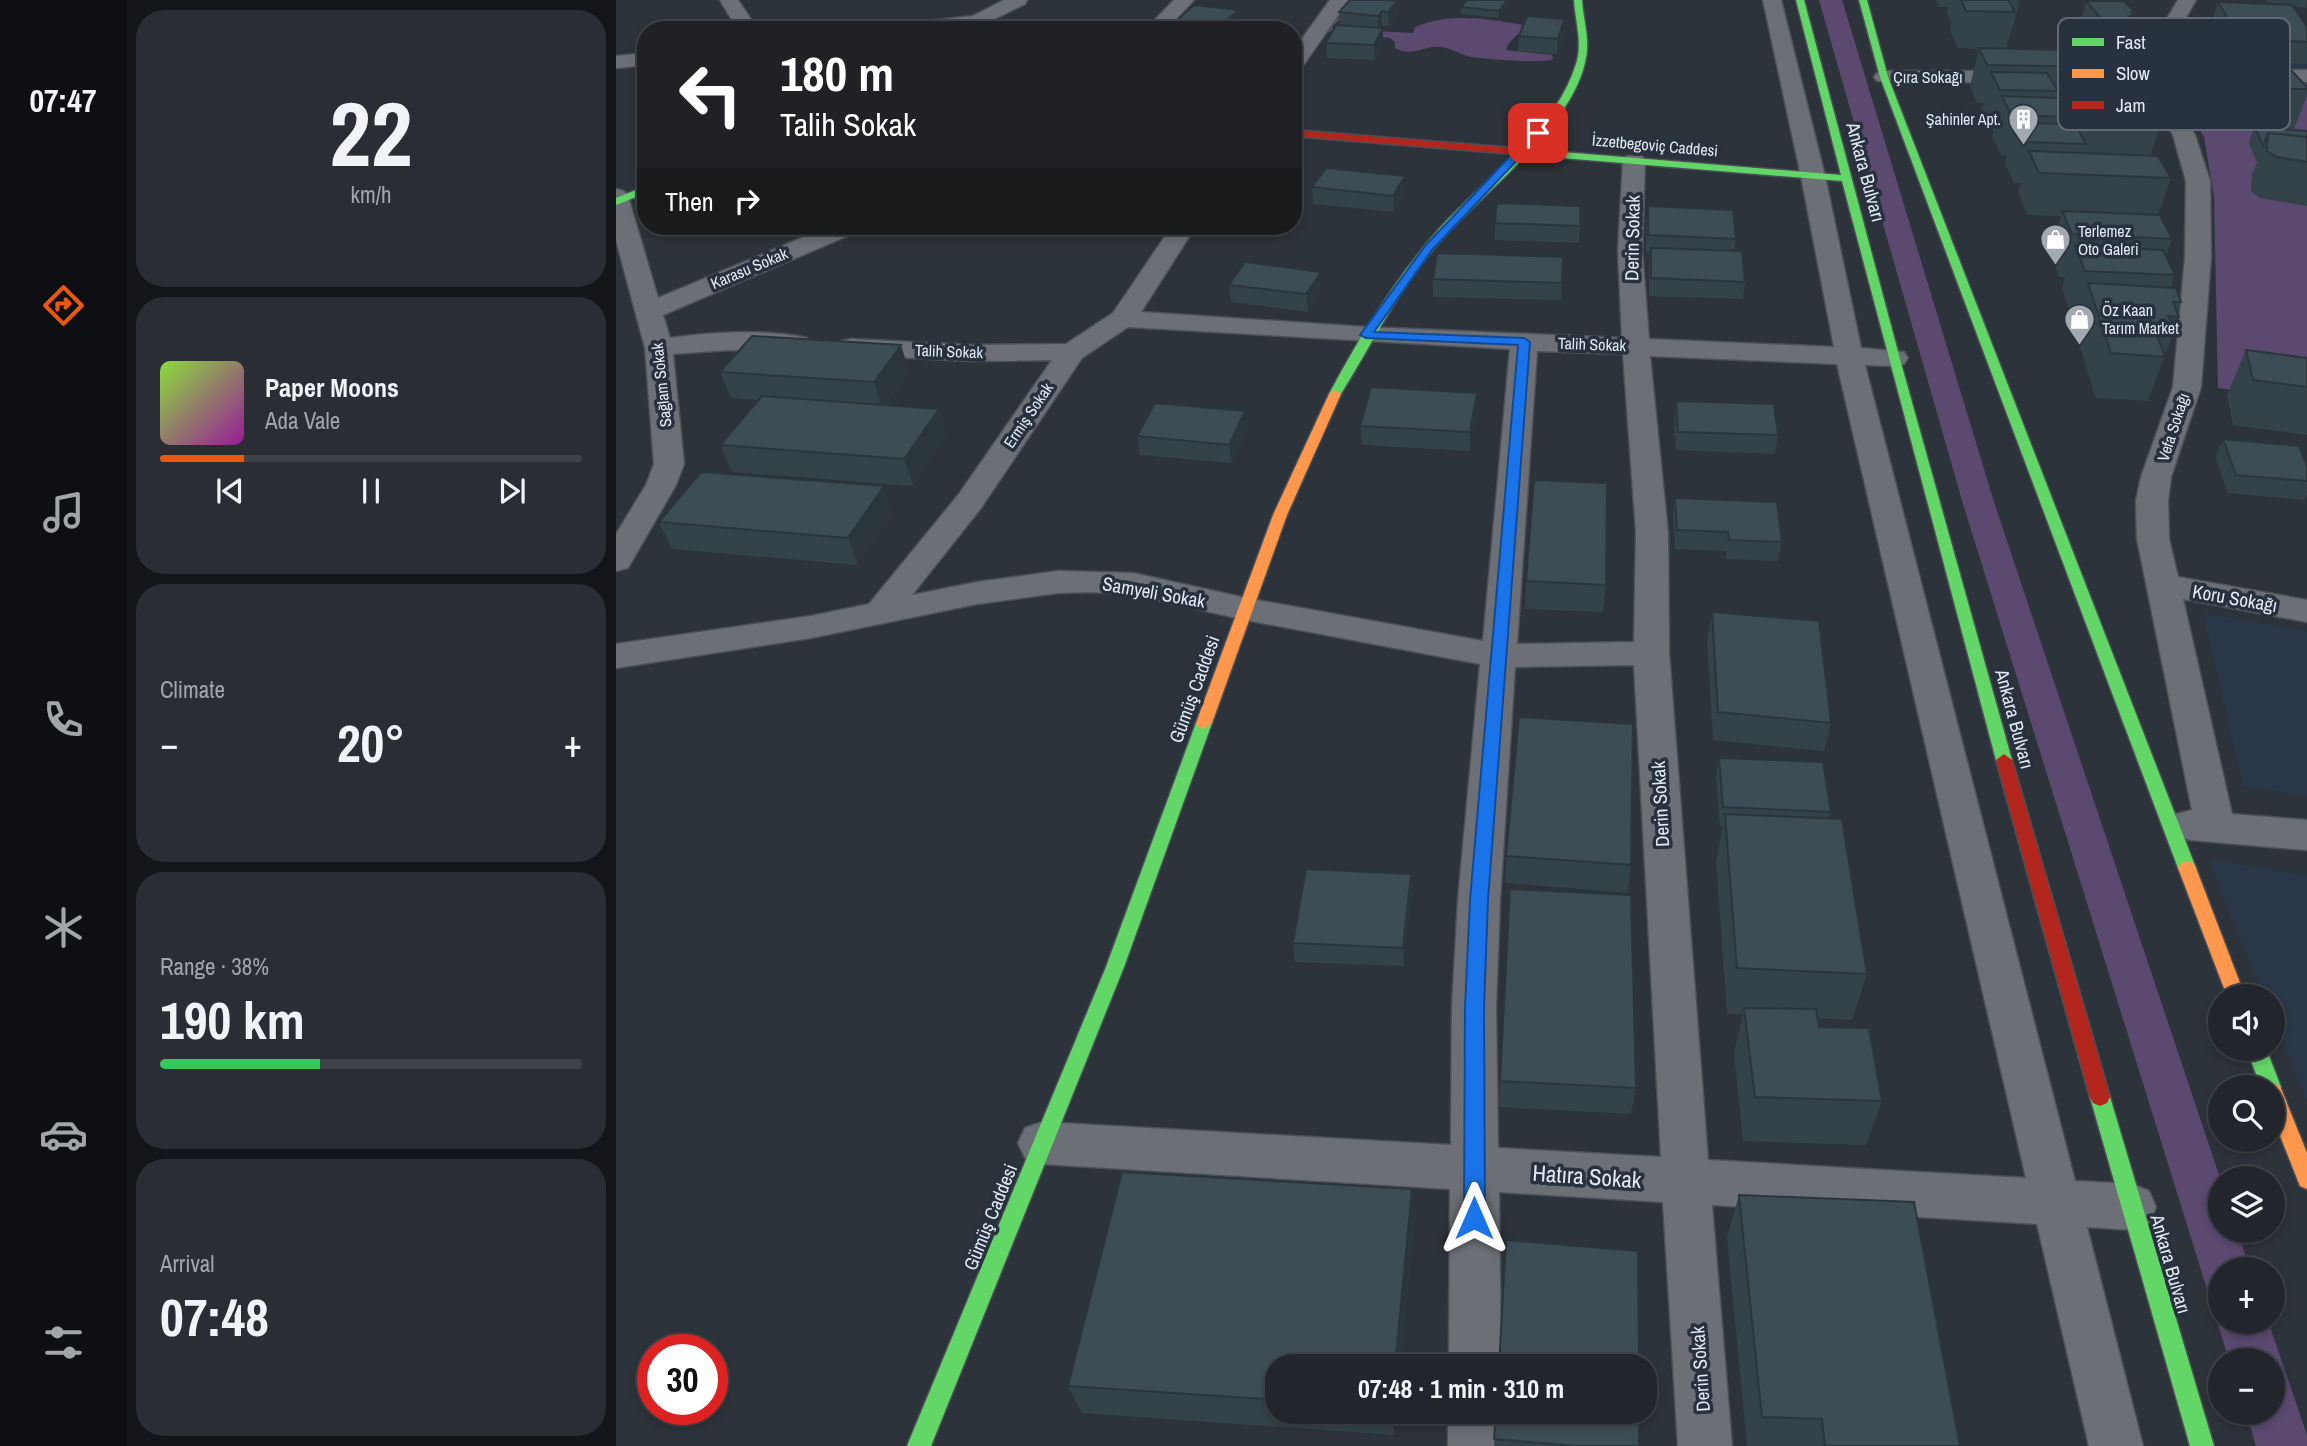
<!DOCTYPE html>
<meta charset="utf-8">
<style>
:root{--surface:#22262c;--page:#2a2e34;--text:#f1f3f6;--muted:#a2a5a9;--line:#3f4348;--accent:#ea580c}
body{margin:0;font-family:"Archivo Narrow",sans-serif;background:var(--page);color:var(--text);height:100vh;display:flex;flex-direction:column;font-size:26px;white-space:nowrap}
*{box-sizing:border-box;margin:0}
p{font-size:23px;color:var(--muted)}
.icon{flex:none;width:38px;height:38px;fill:none;stroke:currentColor;stroke-width:2;stroke-linecap:round;stroke-linejoin:round}
.map{position:relative;flex:1;overflow:hidden}
.details{display:flex;flex-direction:column;gap:10px;padding:10px;background:#131518;width:490px}
.details>*{flex:none}
.guide{position:absolute;left:21px;top:21px;width:665px;height:214px;border-radius:28px;box-shadow:0 4px 10px #0003,0 0 0 2px var(--line);background:#202124;color:#fff;overflow:hidden}
.buttons{position:absolute;left:1592px;top:984px;display:grid;gap:14px}
.buttons a{display:grid;place-items:center;width:77px;height:77px;border-radius:50%;background:var(--surface);box-shadow:0 4px 10px #0003,0 0 0 2px var(--line);font-size:35px}
.speed{position:absolute;left:21px;top:1334px;display:flex;gap:14px;font-size:35px;font-weight:700;text-align:center}
.speed>*{display:grid;place-content:center;width:91px;height:91px;border-radius:50%;background:var(--surface);box-shadow:0 4px 10px #0003,0 0 0 2px var(--line);line-height:1}
.speed .limit{border:10px solid #d22;background:#fff;color:#111}
.pin{position:absolute;display:grid;place-items:center;width:60px;height:60px;color:#fff;margin:-30px;border-radius:14px;box-shadow:0 4px 10px #0006}
.me{position:absolute;width:77px;margin:-38px;rotate:0deg;stroke-linejoin:round;filter:drop-shadow(0 0 5px #0008)}
.turn{display:flex;align-items:center;gap:24px;height:147px;padding:0 28px;font-size:32px}
.turn .icon{width:91px;height:91px;stroke-width:2.5}
.turn b{display:block;font-size:49px;line-height:60px}
.then{display:flex;align-items:center;height:66px;padding:0 28px;background:#0003;gap:14px;font-size:26px}
.big{font-size:52px;font-weight:700;line-height:1.1}
.details .widget{flex:1;display:flex;flex-direction:column;justify-content:center;gap:10px;min-width:0;padding:0 24px;border-radius:28px;background:var(--page)}
.details .dial{align-items:center;gap:0}
.dial b{font-size:91px;line-height:1}
.song{display:flex;align-items:center;gap:21px}
.cover{width:84px;height:84px;border-radius:10px;background:linear-gradient(135deg,hsl(90 70% 55%),hsl(300 70% 35%))}
.played{height:7px;border-radius:4px;background:linear-gradient(90deg,var(--accent) 20%,var(--line) 20%)}
.keys{display:flex;justify-content:space-around;direction:ltr}
.heat{display:flex;justify-content:space-between;align-items:center;font-size:38px;direction:ltr}
.charge{height:10px;border-radius:5px;background:linear-gradient(90deg,#34c759 38%,var(--line) 0)}
.trip{position:absolute;left:649px;top:1354px;width:392px;height:70px;border-radius:28px;background:var(--surface);box-shadow:0 4px 10px #0003,0 0 0 2px var(--line);font-weight:700;line-height:70px;text-align:center}
main{display:flex;flex:1;min-height:0}
.menu{display:flex;flex-direction:column;width:126px;justify-content:space-around;align-items:center;background:#0e0f12;color:var(--muted)}
.menu .icon{width:49px;height:49px}
.menu .selected{color:var(--accent)}
.menu b{font-size:32px;color:var(--text)}
.map>svg:first-child{display:block}
.built{fill:#2a3748}
.green{fill:#5b4970}
.lines{fill:none;stroke-linecap:round;stroke-linejoin:round}
.street-casing{stroke:#4b5057;stroke-width:3}
.fast-casing{stroke:#4b5057;stroke-width:3}
.slow-casing{stroke:#4b5057;stroke-width:3}
.jam-casing{stroke:#4b5057;stroke-width:3}
.street{fill:#6c7076;fill-rule:evenodd}
.fast{fill:#63d668;fill-rule:evenodd}
.slow{fill:#ff974d;fill-rule:evenodd}
.jam{fill:#b3261e;fill-rule:evenodd}
.wall{fill:#344249;fill-rule:evenodd}
.shaded-wall{fill:#2b363c}
.building{fill:#3d4d55;stroke:#2b363c;stroke-width:2}
.route{fill:#1a73e8;stroke:#114b97;stroke-width:2}
.labels{text-anchor:middle;dominant-baseline:central;stroke-width:7;stroke-linejoin:round;paint-order:stroke}
.far-street-label{font-size:16px;fill:#e1e8f1;stroke:#28323f}
.far-poi-label{font-size:16px;fill:#e1e8f1;stroke:#28323f;text-anchor:start}
.street-label{font-size:19px;fill:#e1e8f1;stroke:#28323f}
.near-street-label{font-size:23px;fill:#e1e8f1;stroke:#28323f}
.key{fill:#28323f;stroke:#606974;stroke-width:2}
.key-label{font-size:19px;fill:#e1e8f1}
</style>
<main>
<nav class="menu">
<b>07:47</b>
<svg class="icon selected" aria-label="directions" viewBox="0 0 24 24"><path d="M12 3l9 9-9 9-9-9zM9 14v-3h6M13 9l2 2-2 2"/></svg>
<svg class="icon" aria-label="music" viewBox="0 0 24 24"><path d="M9 18V5l10-2v13"/><circle cx="6" cy="18" r="3"/><circle cx="16" cy="16" r="3"/></svg>
<svg class="icon" aria-label="phone" viewBox="0 0 24 24"><path d="M5 4h4l2 5-3 2q2 4 5 5l2-3 5 2v4C11 20 4 13 5 4z"/></svg>
<svg class="icon" aria-label="climate" viewBox="0 0 24 24"><path d="M12 3v18M4 7l16 10M4 17L20 7"/></svg>
<svg class="icon" aria-label="car" viewBox="0 0 24 24"><path d="M5 17H2v-5l4-1 3-4h7l3 4 3 1v5h-3M9 17h6M6 11h13"/><circle cx="7" cy="17" r="2"/><circle cx="17" cy="17" r="2"/></svg>
<svg class="icon" aria-label="filters" viewBox="0 0 24 24"><path d="M4 7h16M4 17h16"/><circle cx="9" cy="7" r="2"/><circle cx="15" cy="17" r="2"/></svg>
</nav>
<section class="details">
<div class="widget dial"><b>22</b><p>km/h</p></div>
<div class="widget">
<div class="song"><i class="cover"></i><div><b>Paper Moons</b><p>Ada Vale</p></div></div>
<div class="played"></div>
<div class="keys"><svg class="icon" aria-label="previous" viewBox="0 0 24 24"><path d="M18 5L8 12l10 7zM5 5v14"/></svg><svg class="icon" aria-label="pause" viewBox="0 0 24 24"><path d="M8 5v14M16 5v14"/></svg><svg class="icon" aria-label="next" viewBox="0 0 24 24"><path d="M6 5l10 7-10 7zM19 5v14"/></svg></div>
</div>
<div class="widget"><p>Climate</p>
<div class="heat"><a>−</a><b class="big">20°</b><a>+</a></div>
</div>
<div class="widget"><p>Range · 38%</p><b class="big">190 km</b><div class="charge"></div></div>
<div class="widget"><p>Arrival</p><b class="big">07:48</b></div>
</section>
<div class="map">
<svg width="1691" height="1446" viewBox="0 0 1691 1446">
<rect width="100%" height="100%" fill="#2d333a"/>
<!-- built -->
<path class="built" d="M1584 17 1680 22 1691 38V72L1568 73 1558 64Z
M1587 613 1691 631V796L1627 786Z
M1592 859 1691 876V1100L1657 1018V996H1648Z"/>
<!-- green -->
<path class="green" d="M1203 0H1226L1378 502 1605 1181V1230H1621L1634 1269H1605V1321H1652L1691 1435V1446H1640L1630 1412H1657V1360H1613L1347 504Z
M720 16 724 19 716 27 719 29 797 33 799 27C834 12 871 19 908 25V31C902 33 891 43 890 50L936 55 937 59C928 64 864 59 851 56 842 53 835 48 825 47 808 45 796 58 779 48V42L774 38 710 31Z
M1552 81 1691 82V401L1602 388 1598 197 1588 137Z"/>
<g class="lines">
<defs>
<path id="street" d="M104 0H122L142 30H122Z
M388 0H411L409 4 362 27 337 30H275L285 24 357 16Z
M558 0H578L550 30H529Z
M714 0H733L684 70 677 72V51Z
M1147 0H1165L1209 176 1245 348 1288 352 1292 358 1288 364 1278 366 1249 365 1459 1181 1516 1184 1533 1191 1540 1207 1533 1223 1516 1230 1471 1227 1527 1446H1473L1421 1224 1096 1205 1116 1446H1062L1047 1202 883 1192 885 1367H833L834 1189 426 1164 409 1158 402 1143 409 1128 426 1122 835 1145 836 1007 842 900 864 664 630 620 517 595 475 592 442 593 361 604 195 638 0 668V644L195 616 253 604 343 494 436 360 356 361 235 355 225 353 221 347 225 341 235 339 356 345 450 344 497 313 556 226H580L525 312 750 327 1006 338 1002 251 1007 161 1010 156H1026L1029 161 1026 251 1033 339 1218 347 1185 176ZM512 327 894 349 867 641 630 598 517 573 442 571 361 582 296 595 365 508 466 358ZM921 351 1007 354 1020 533 1018 642 901 644ZM1034 356 1221 364 1410 1178 1092 1160 1053 653 1052 533ZM1018 665 1045 1157 882 1148 880 1007 884 900 899 667Z
M1562 0H1580L1546 60 1545 71 1691 70V82L1547 83 1579 135 1594 181 1595 257 1585 387 1555 477 1552 501 1553 539 1562 577 1691 600V622L1567 599 1616 814 1691 820V850L1574 840 1560 836 1554 825 1560 814 1576 810 1521 539 1520 501 1525 477 1557 387 1569 257 1570 181 1557 135 1526 83 1507 81 1504 77 1507 73 1524 71 1526 60Z
M30 53V65L0 68V56Z
M1268 71H1406L1413 73 1416 77 1413 81 1406 83 1261 81 1258 77 1261 73Z
M0 189 8 191 12 196 42 298 214 226H246L243 231 47 315 54 338C93 332 152 329 191 338L195 344 191 350 181 352 112 350 57 354 68 464 60 485 16 561 12 568 0 571V534L30 485 38 464 29 348 0 240Z
M832 1412H886V1446H832Z"/>
<path id="fast" d="M958 0H966C967 19 974 39 970 58 957 130 859 197 815 252 778 297 754 348 723 397H715L713 394C744 336 778 280 822 230 869 177 938 134 960 64 967 43 959 21 958 0Z
M1180 0H1188L1285 363 1396 760 1388 766 1380 760 1226 181 934 157 929 154 934 151 1225 175Z
M1243 0H1251L1272 77 1580 868 1577 873H1565L1562 868 1264 77Z
M30 186V193L0 205V198Z
M588 717 596 723 508 967 315 1446H291L490 967 580 723Z
M1630 1048H1650L1665 1087 1662 1093 1657 1095V1087H1645Z
M1484 1088 1491 1091 1494 1097 1598 1446H1574L1474 1097 1477 1091Z"/>
<path id="slow" d="M719 390 725 394 671 515 596 723 588 729 582 727 580 723 657 515 713 394Z
M1571 861 1577 863 1580 868 1629 996H1611L1562 868 1565 863Z
M1657 1083 1664 1086 1691 1153V1189L1684 1186 1657 1118V1087H1650Z"/>
<path id="jam" d="M677 130 934 151 939 154 934 157 677 136Z
M1388 754 1396 760 1494 1097 1491 1103 1484 1106 1477 1103 1474 1097 1380 760Z"/>
</defs>
<!-- street casing -->
<use href="#street" class="street-casing"/>
<!-- fast casing -->
<use href="#fast" class="fast-casing"/>
<!-- slow casing -->
<use href="#slow" class="slow-casing"/>
<!-- jam casing -->
<use href="#jam" class="jam-casing"/>
<!-- street -->
<use href="#street" class="street"/>
<!-- fast -->
<use href="#fast" class="fast"/>
<!-- slow -->
<use href="#slow" class="slow"/>
<!-- jam -->
<use href="#jam" class="jam"/>
</g>
<!-- wall -->
<path class="wall" d="M851 0H892V6L882 18 845 14V7Z
M1320 0H1404L1397 28H1396L1390 49 1470 51 1460 38 1470 1 1519 12 1517 20 1519 23 1510 52 1538 68 1527 101 1546 121 1534 156 1555 178 1542 215 1556 239 1550 256 1559 275 1555 287 1565 302 1562 313 1563 317 1532 401 1480 398 1457 326 1461 315H1455L1446 289 1449 277H1443L1434 253 1445 216 1411 215 1402 192 1405 183H1398L1389 163 1391 155H1385L1376 136 1378 130 1374 129 1365 111 1367 103H1361L1354 86 1363 49 1342 48 1334 31 1335 23 1331 13 1332 7H1323ZM1446 105 1470 106 1463 131 1450 124 1452 117Z
M1651 0H1691L1690 8 1676 6 1691 27V64L1616 60 1595 23 1602 2 1671 5 1650 2Z
M781 1 782 16 773 26H766L765 27 767 42 759 60 711 58 710 43 724 25 723 12Z
M622 10 624 25 618 30H561L560 21Z
M948 33 941 54 902 51 903 36Z
M1607 68 1691 87V95L1678 129H1658L1691 131V206L1644 198 1635 191 1636 174 1641 163 1633 143 1638 128H1612L1594 106Z
M789 176V192L778 212 697 204 696 187Z
M1032 206 1120 239 1118 251 1129 282 1127 299 1033 296V265L1034 253 1030 252V223Z
M879 223 964 226 963 243 879 240Z
M947 257 945 300 817 297V279Z
M613 285 706 289 692 312 615 302Z
M1630 350 1691 358V435L1617 425 1611 395Z
M293 371 269 405 323 409 331 435 297 486 116 472 104 445 142 400 115 398 104 372Z
M861 393V411L854 451 746 445 744 426Z
M1060 401 1162 435 1159 454 1060 450 1058 419Z
M629 411 632 429 616 463 524 455 521 436Z
M1607 439 1691 466V494L1688 500 1612 493 1599 457Z
M1059 498 1166 542 1162 561 1110 559V551L1059 549 1057 516Z
M277 513 242 565 56 549 43 522Z
M910 581 990 585 987 612 909 609Z
M1096 612 1215 723 1208 751 1097 740 1091 639Z
M1103 758 1215 812 1213 819 1251 974 1236 1020 1201 1018 1203 1027 1266 1101 1250 1145 1127 1141 1118 1053 1127 1014H1111L1100 861 1107 826H1104L1100 777Z
M890 856 1015 865 1012 893 889 883Z
M795 874V893L788 966 679 962 677 943Z
M884 1081 1020 1088 1015 1114 883 1107Z
M796 1189 798 1221 784 1367H662V1412H780L778 1435 466 1413 452 1386Z
M1123 1195 1344 1446H1131L1111 1237Z
M880 1412 1023 1446H878Z"/>
<!-- shaded-wall -->
<path class="shaded-wall" d="M28 0H51L29 3Z
M891 0 892 6 882 18 883 11Z
M781 1 782 16 773 26 772 12Z
M622 10 624 25 618 30H605V26Z
M766 11V26L762 31V16Z
M948 19V33L941 54 942 39Z
M680 27 681 34 677 38V30Z
M767 28V42L759 60 758 45Z
M789 176V192L778 212 777 196Z
M705 272 706 289 692 312 690 294Z
M285 345 293 371 266 408 258 382Z
M861 393V411L854 451V432Z
M323 409 331 435 297 486 288 459Z
M629 411 632 429 616 463 613 445Z
M268 486 277 513 242 565 232 538Z
M795 874V893L788 966 787 948Z
M796 1189 798 1221 784 1367H779Z
M776 1412H780L778 1435Z"/>
<!-- building -->
<path class="building" d="M734 0H770L781 1 772 12 766 11 762 16 723 12Z
M851 0H891L883 11 845 7Z
M1345 0H1392L1399 12 1350 11Z
M1470 1H1508L1519 12H1515L1518 16H1513L1519 23H1489Z
M1602 2 1676 5 1691 27V42L1624 38Z
M578 5 622 10 605 26 560 21Z
M911 16 948 19 942 39 903 36Z
M640 23 680 27 677 30H634Z
M720 25 767 28 758 45 710 43Z
M1363 48 1527 52 1538 68 1371 65Z
M1607 68H1673L1691 87V89H1626Z
M1375 72 1431 73 1442 91 1384 90Z
M1386 96 1442 98 1452 117 1395 115Z
M1400 123 1459 124 1470 144 1409 142Z
M1639 127 1691 131V137L1652 133 1647 146Z
M1652 133 1691 137V162L1661 157 1651 151Z
M1413 151 1542 156 1555 178 1423 173Z
M710 168 789 176 777 196 696 187Z
M881 203 964 206V226L879 223Z
M1032 206 1117 210 1120 239 1032 235Z
M1446 211 1544 215 1556 239 1456 234Z
M1459 246 1547 250 1559 275 1469 271Z
M1035 248 1126 251 1129 282 1035 278Z
M821 253 947 257 946 283 817 279Z
M629 262 705 272 690 294 613 285Z
M1472 283 1560 288 1565 302H1557L1563 317 1552 316 1559 330H1539L1549 357 1495 353Z
M136 336 285 345 258 382 104 372Z
M1630 350 1691 358V387L1637 380Z
M755 387 861 393 854 432 744 426Z
M146 396 323 409 288 459 104 445Z
M1060 401 1158 404 1162 435 1062 432Z
M539 403 629 411 613 445 521 436Z
M1607 439 1683 446 1691 466V481L1620 475Z
M85 472 268 486 232 538 43 522Z
M918 480 991 483 990 585 910 581Z
M1059 498 1161 502 1166 542 1113 540 1112 532 1061 530Z
M1096 612 1203 621 1215 723 1102 712Z
M903 717 1017 724 1015 865 890 856Z
M1103 758 1207 762 1215 812 1107 807Z
M1109 814 1226 819 1251 974 1121 968Z
M690 869 795 874 787 948 677 943Z
M894 889 1015 895 1020 1088 884 1081Z
M1128 1008 1200 1009 1203 1027 1253 1028 1266 1101 1139 1097Z
M506 1172 796 1189 779 1367H662V1400L452 1386Z
M1123 1195 1298 1202 1344 1446H1209L1206 1419 1146 1417Z
M890 1240 1022 1251 1023 1367H883Z
M880 1412H1023V1446H959L878 1439Z"/>
<!-- route -->
<path class="route" d="M918 131 927 133 816 250 758 332 908 338 914 342 872 900 868 1007 869 1218 866 1225 858 1228 851 1225 848 1218 849 1007 854 900 902 345 750 338 744 335 809 246Z"/>
<!-- icons -->
<defs>
<symbol id="building-pin" viewBox="-11 -11 22 30"><path d="M0 17L-7.5 6A9.5 9.5 0 1 1 7.5 6Z" fill="#a2a9b1" stroke="#28323f"/><path d="M-4-6H4V6H1V3H-1V6H-4ZM-2.5-4.3h1.7v1.8h-1.7ZM.8-4.3h1.7v1.8H.8ZM-2.5-1h1.7V.8h-1.7ZM.8-1h1.7V.8H.8Z" fill="#fff"/></symbol>
<symbol id="shop-pin" viewBox="-11 -11 22 30"><path d="M0 17L-7.5 6A9.5 9.5 0 1 1 7.5 6Z" fill="#a2a9b1" stroke="#28323f"/><path d="M-5-2.5h2.3a2.7 3.5 0 0 1 5.4 0H5L5.5 6h-11ZM-1.5-2.5h3a1.5 2.3 0 0 0-3 0Z" fill="#fff"/></symbol>
</defs>
<g fill-rule="evenodd">
<use href="#building-pin" x="1390" y="102" width="35" height="47"/>
<use href="#shop-pin" x="1422" y="222" width="35" height="47"/>
<use href="#shop-pin" x="1446" y="302" width="35" height="47"/>
</g>
<g class="labels">
<!-- far-street labels -->
<g class="far-street-label">
<text x="1312" y="77">Çıra Sokağı</text>
<text transform="translate(1039 145) rotate(5)">İzzetbegoviç Caddesi</text>
<text transform="translate(133 268) rotate(-23)">Karasu Sokak</text>
<text transform="translate(976 344) rotate(2)">Talih Sokak</text>
<text transform="translate(333 351) rotate(2)">Talih Sokak</text>
<text transform="translate(45 385) rotate(-96)">Sağlam Sokak</text>
<text transform="translate(412 415) rotate(-56)">Ermiş Sokak</text>
<text transform="translate(1557 427) rotate(-72)">Vefa Sokağı</text>
</g>
<!-- far-poi labels -->
<g class="far-poi-label">
<text x="1385" y="119" text-anchor="end">Şahinler Apt.</text>
<text x="1462" y="231">Terlemez<tspan x="1462" dy="18">Oto Galeri</tspan></text>
<text x="1486" y="310">Öz Kaan<tspan x="1486" dy="18">Tarım Market</tspan></text>
</g>
<!-- street labels -->
<g class="street-label">
<text transform="translate(1250 172) rotate(75)">Ankara Bulvarı</text>
<text transform="translate(1016 238) rotate(-89)">Derin Sokak</text>
<text transform="translate(538 592) rotate(10)">Samyeli Sokak</text>
<text transform="translate(1619 598) rotate(10)">Koru Sokağı</text>
<text transform="translate(578 689) rotate(-70)">Gümüş Caddesi</text>
<text transform="translate(1399 719) rotate(75)">Ankara Bulvarı</text>
<text transform="translate(1044 804) rotate(-93)">Derin Sokak</text>
<text transform="translate(374 1217) rotate(-68)">Gümüş Caddesi</text>
<text transform="translate(1555 1264) rotate(74)">Ankara Bulvarı</text>
<text transform="translate(1084 1369) rotate(-94)">Derin Sokak</text>
</g>
<!-- near-street labels -->
<g class="near-street-label">
<text transform="translate(971 1176) rotate(4)">Hatıra Sokak</text>
</g>
</g>
<!-- legend -->
<rect x="1442" y="18" width="232" height="112" rx="10" class="key"/>
<rect x="1456" y="38" width="32" height="8" fill="#63d668"/>
<rect x="1456" y="69" width="32" height="9" fill="#ff974d"/>
<rect x="1456" y="101" width="32" height="8" fill="#b3261e"/>
<g class="key-label">
<text x="1500" y="49">Fast</text>
<text x="1500" y="80">Slow</text>
<text x="1500" y="112">Jam</text>
</g>
</svg>
<div class="buttons">
<a><svg class="icon" aria-label="sound" viewBox="0 0 24 24"><path d="M4 9h4l5-4v14l-5-4H4zM17 9q2 3 0 6"/></svg></a>
<a><svg class="icon" aria-label="search" viewBox="0 0 24 24"><circle cx="10" cy="10" r="6"/><path d="M15 15l6 6"/></svg></a>
<a><svg class="icon" aria-label="layers" viewBox="0 0 24 24"><path d="M12 4l9 5-9 5-9-5zM3 14l9 5 9-5"/></svg></a>
<a>+</a>
<a>−</a>
</div>
<div class="speed"><div class="limit">30</div></div>
<div class="pin" style="left:922px;top:133px;background:#d93025"><svg class="icon" aria-label="arrive" viewBox="0 0 24 24"><path d="M6 21V4h12l-3 4 3 4H6"/></svg></div>
<svg class="me" style="left:858px;top:1218px" viewBox="-20 -20 40 40"><path d="M0-17L14 15 0 8-14 15z" fill="#1a73e8" stroke="#fff" stroke-width="4"/></svg>
<div class="trip">07:48 · 1 min · 310 m</div>
<div class="guide">
<div class="turn"><svg class="icon" aria-label="left" viewBox="0 0 24 24"><path d="M17 20v-9H6M10 6l-5 5 5 5"/></svg><div><b>180 m</b>Talih Sokak</div></div>
<div class="then">Then<svg class="icon" aria-label="right" viewBox="0 0 24 24"><path d="M7 20v-9h11M14 6l5 5-5 5"/></svg></div>
</div>
</div>
</main>
